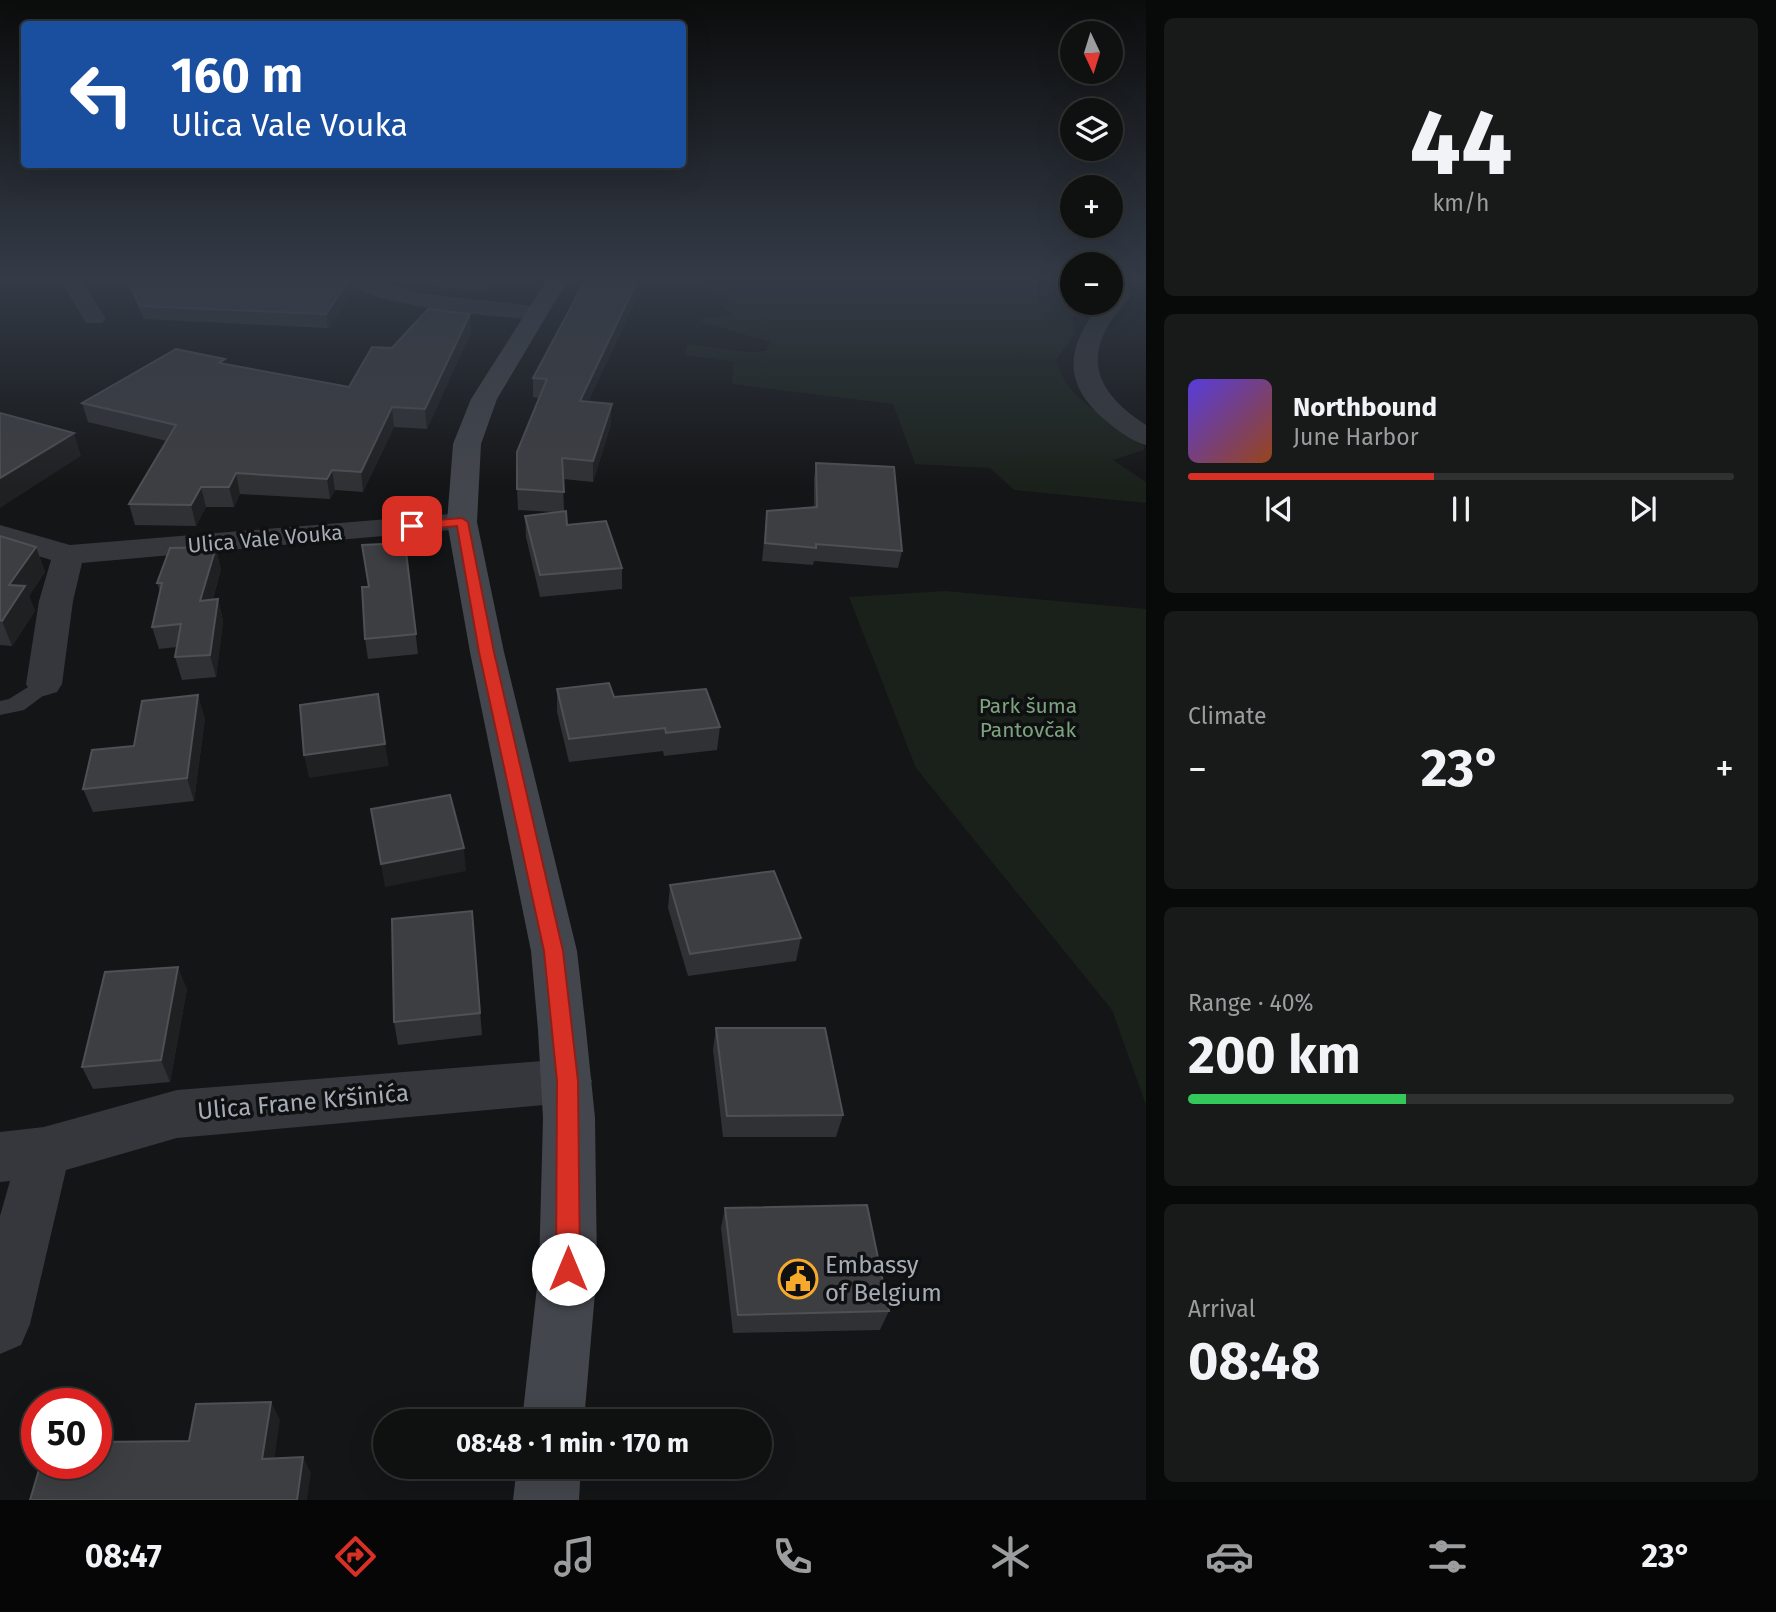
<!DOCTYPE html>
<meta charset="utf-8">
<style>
:root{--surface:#0f1010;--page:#181919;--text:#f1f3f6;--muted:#9b9d9f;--line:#2f3030;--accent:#d93025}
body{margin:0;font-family:"Fira Sans",sans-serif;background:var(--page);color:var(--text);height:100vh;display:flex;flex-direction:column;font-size:26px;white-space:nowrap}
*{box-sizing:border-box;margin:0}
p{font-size:23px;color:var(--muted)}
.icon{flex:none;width:38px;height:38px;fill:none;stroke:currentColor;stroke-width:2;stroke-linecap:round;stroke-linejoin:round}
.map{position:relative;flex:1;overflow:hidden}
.sheet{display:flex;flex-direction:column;gap:18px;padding:18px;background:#080909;width:630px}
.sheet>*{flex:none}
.hud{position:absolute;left:21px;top:21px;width:665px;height:147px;border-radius:7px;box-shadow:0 7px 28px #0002,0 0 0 2px var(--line);background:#1a4fa0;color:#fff;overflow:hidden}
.needle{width:46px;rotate:176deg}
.tools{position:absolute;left:1060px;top:21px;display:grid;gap:14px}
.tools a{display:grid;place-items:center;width:63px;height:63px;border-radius:50%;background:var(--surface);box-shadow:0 7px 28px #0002,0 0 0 2px var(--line);font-size:35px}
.speed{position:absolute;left:21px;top:1388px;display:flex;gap:14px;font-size:35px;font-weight:700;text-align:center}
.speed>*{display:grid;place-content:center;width:91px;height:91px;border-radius:50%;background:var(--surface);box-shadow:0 7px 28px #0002,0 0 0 2px var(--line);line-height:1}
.speed .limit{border:10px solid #d22;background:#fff;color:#111}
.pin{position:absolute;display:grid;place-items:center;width:60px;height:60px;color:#fff;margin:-30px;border-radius:14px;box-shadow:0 4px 10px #0006}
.me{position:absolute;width:77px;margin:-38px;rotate:0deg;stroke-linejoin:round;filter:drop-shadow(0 0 5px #0008)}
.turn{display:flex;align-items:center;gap:24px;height:147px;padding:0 35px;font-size:32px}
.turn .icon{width:91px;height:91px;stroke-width:2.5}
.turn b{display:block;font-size:49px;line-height:60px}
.big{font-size:52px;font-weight:700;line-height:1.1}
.sheet .widget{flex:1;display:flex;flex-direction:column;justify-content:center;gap:10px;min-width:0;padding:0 24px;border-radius:10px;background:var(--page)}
.sheet .dial{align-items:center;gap:0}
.dial b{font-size:91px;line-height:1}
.song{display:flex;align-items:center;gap:21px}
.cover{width:84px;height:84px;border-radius:10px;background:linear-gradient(135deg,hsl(250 70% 55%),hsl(20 70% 35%))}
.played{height:7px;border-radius:4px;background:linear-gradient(90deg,var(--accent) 45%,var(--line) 45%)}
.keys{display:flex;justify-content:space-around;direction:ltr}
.heat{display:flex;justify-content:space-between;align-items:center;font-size:38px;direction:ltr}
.charge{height:10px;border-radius:5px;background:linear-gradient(90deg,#34c759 40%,var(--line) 0)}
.trip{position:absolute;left:373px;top:1409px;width:399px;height:70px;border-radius:35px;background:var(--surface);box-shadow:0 7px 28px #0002,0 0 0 2px var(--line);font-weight:700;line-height:70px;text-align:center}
.dock{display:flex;height:112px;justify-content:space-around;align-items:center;background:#060606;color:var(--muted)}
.dock .icon{width:49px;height:49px}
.dock .current{color:var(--accent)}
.dock b{font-size:32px;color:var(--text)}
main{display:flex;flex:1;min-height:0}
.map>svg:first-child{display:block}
.green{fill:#1a211b}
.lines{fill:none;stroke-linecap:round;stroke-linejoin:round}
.lane{fill:#35373c;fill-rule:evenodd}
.street{fill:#35373c;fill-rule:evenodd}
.secondary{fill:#43464c;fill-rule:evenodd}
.wall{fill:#303134}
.shaded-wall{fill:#1f2022}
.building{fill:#3d3e42;stroke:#4d5054;stroke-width:2}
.route{fill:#d93025;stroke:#8d1f18;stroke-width:2}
.labels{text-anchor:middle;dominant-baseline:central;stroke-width:7;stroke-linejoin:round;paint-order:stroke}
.street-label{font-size:21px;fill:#a6acb7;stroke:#0f1011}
.park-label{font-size:21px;fill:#7ca37d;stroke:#0f1011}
.near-street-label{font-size:24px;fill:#a6acb7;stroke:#0f1011}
.near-poi-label{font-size:24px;fill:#a6acb7;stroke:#0f1011;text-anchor:start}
</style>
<main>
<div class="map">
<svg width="1146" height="1500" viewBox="0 0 1146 1500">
<rect width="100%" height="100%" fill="#141516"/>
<!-- green -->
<path class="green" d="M657 278H1073V288L1062 299 1079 310 1073 318 1075 333 1056 360C1069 406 1112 417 1145 446L1144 450 1113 460 1146 482V503L1014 490 990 468 915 464 893 404 732 384 734 362 684 355 688 344 748 352 766 351 770 342 701 322 703 318 734 316 722 307 729 302 726 296 680 280Z
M945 591 1146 609V1105L1112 1010 916 768 849 597Z"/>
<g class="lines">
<!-- lane -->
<path class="lane" d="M44 677 52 679 55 684 52 689 24 710 0 715V701L9 699Z"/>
<!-- street -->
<path class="street" d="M59 278H79L106 318 102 323H86Z
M344 278H372L419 293 534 306 545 313 534 320C497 316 365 308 344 278Z
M1111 278H1124L1131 295C1124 306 1114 315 1108 326 1082 370 1109 401 1146 425V445C1131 441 1117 430 1105 420 1060 382 1067 344 1102 303H1111Z
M462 513 473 516 477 522 473 528 82 563 73 601 62 684 57 692 44 696 31 692 26 684 39 601 51 560 0 544V525L70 545Z
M567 1059 585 1065 592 1081 585 1097 567 1103 177 1138 66 1170 30 1324 21 1345 0 1354V1216L10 1181 0 1182V1132L44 1127 177 1090Z"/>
<!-- secondary -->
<path class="secondary" d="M548 278H569L497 399 481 444 477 522 504 652 577 951 586 1030 595 1118 597 1269 584 1421H522L539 1269 543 1118 538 1030 531 951 470 652 447 522 453 444 471 399Z
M517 1466H581L579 1500H513Z"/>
</g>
<!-- wall -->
<path class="wall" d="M124 277H352L354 289 328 328 144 319Z
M380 277H495L486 291 405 284Z
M587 277H647L588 402 611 424 593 482 563 479 564 511 567 525 622 568V589L540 597 526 537 525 516 554 512 518 510 517 489 539 398 533 397V378Z
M471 332 427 429 394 427 363 492 335 490 330 499 240 494 234 507H206L196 526 135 525 129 504 167 441 88 422 82 403 226 364 349 387 392 348Z
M816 463 902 551 898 568 814 561 813 565 762 561 767 511 814 507V479Z
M0 536 36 547 45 572 29 596 35 611 12 646 0 645Z
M405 543 418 654 368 659 365 639 368 587Z
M221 569 213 599H218L223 621 216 677 182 680 175 657 177 647 159 649 152 627 160 591 157 583Z
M557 689 614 697 720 727 717 750 664 756 663 751 569 762 557 712Z
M205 718 194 801 93 812 83 789 134 746Z
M670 885 801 938 796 961 688 976 668 908Z
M472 911 482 1035 398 1045 394 1022Z
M187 989 170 1082 93 1089 82 1067Z
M716 1028 843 1115 836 1137H723L713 1050Z
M725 1208 889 1311 880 1330 733 1333 721 1228Z"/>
<!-- shaded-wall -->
<path class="shaded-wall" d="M351 277H352L354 289 328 328 326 314Z
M485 277H495L486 291Z
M639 277H647L579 421 580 401Z
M470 314 471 332 427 429 425 409Z
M612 404 611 424 593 482V461Z
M392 407 394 427 363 492 361 472Z
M74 433 81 456 0 508V478Z
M332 470 335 490 330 499 327 479Z
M236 473 240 494 234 507 229 487Z
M201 487 206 507 196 526 191 505Z
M36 547 45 572 29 596 35 611 12 646 2 621 9 585Z
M216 547 221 569 206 623 200 601Z
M218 599 223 621 216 677 210 655Z
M198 695 205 718 194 801 187 778Z
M385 744 389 766 309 778 304 755Z
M464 848 466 871 385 887 381 864Z
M178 967 187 989 170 1082 161 1060Z
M271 1402 280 1420 272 1475 262 1459Z
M303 1457 311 1473 307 1500H297Z"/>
<!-- building -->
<path class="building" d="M127 277H351L326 314 140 306Z
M587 277H639L580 401 612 404 593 461 562 458 564 492 517 489V452L547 379 533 378Z
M428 309 470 314 425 409 392 407 361 472 332 470 327 479 236 473 229 487H201L191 505 129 504 176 425 82 403 176 349 225 359 219 363 349 387 372 347 392 348Z
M0 413 74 433 0 478Z
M816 463 894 467 902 551 816 544V548L765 543 767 511 817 507Z
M566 511 567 525 606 521 622 568 540 575 525 516Z
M0 536 36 547 9 585 25 586 2 621 0 620Z
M405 543 416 634 365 639 362 587H369L362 545Z
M216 547 200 601 218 599 210 655 175 657 181 624 152 627 162 583H157L170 548Z
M609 683 614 697 706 689 720 727 666 733 665 728 569 739 557 689Z
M378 694 385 744 304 755 300 705Z
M198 695 187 778 83 789 92 750 134 746 142 701Z
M450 795 464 848 381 864 371 809Z
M774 871 801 938 690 954 670 885Z
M472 911 480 1013 394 1022 392 919Z
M178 967 161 1060 82 1067 105 972Z
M716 1028H825L843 1115 727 1116Z
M867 1205 889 1311 738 1315 725 1208Z
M271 1402 262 1459 303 1457 297 1500H30L41 1463H96V1442L189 1441 196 1404Z"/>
<!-- sky -->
<linearGradient id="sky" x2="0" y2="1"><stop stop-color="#0b0c0c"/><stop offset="0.57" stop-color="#343b47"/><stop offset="1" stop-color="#343b47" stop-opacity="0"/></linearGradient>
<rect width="1146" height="488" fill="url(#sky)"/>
<!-- route -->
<path class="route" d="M462 518 468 522 494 652 563 951 578 1081 580 1269 576 1277 568 1281 560 1277 556 1269 557 1081 544 951 479 652 457 526 412 530 405 526 412 522Z"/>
<!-- icons -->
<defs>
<symbol id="civic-ring" viewBox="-11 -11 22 22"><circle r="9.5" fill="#0f1011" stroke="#f7a92c" stroke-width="1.5"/><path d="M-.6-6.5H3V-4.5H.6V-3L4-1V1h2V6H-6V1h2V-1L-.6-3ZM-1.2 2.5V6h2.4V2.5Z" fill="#f7a92c"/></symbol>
</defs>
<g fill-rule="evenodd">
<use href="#civic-ring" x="776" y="1257" width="44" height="44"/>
</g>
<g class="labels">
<!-- street labels -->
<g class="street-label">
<text transform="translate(265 539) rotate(-5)">Ulica Vale Vouka</text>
</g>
<!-- park labels -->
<g class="park-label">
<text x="1028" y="706">Park šuma<tspan x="1028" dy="24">Pantovčak</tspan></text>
</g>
<!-- near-street labels -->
<g class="near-street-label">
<text transform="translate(303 1102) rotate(-5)">Ulica Frane Kršinića</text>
</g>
<!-- near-poi labels -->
<g class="near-poi-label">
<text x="825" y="1265">Embassy<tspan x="825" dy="28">of Belgium</tspan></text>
</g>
</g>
</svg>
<div class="tools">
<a><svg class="needle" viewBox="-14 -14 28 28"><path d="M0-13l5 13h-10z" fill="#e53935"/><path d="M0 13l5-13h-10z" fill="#9b9d9f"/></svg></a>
<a><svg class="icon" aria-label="layers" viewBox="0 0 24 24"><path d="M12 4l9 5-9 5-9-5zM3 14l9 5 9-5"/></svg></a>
<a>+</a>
<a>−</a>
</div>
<div class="speed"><div class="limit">50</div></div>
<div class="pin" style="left:412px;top:526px;background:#d93025"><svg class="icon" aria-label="arrive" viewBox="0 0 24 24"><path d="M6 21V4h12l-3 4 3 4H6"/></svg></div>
<svg class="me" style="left:568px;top:1269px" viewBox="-20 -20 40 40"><circle r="19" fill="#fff"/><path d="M0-13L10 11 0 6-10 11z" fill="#d93025"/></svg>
<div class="trip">08:48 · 1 min · 170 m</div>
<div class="hud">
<div class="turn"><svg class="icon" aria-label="left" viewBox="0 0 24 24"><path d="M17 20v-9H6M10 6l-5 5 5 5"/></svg><div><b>160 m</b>Ulica Vale Vouka</div></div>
</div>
</div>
<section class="sheet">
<div class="widget dial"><b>44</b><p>km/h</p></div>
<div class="widget">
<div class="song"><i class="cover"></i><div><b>Northbound</b><p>June Harbor</p></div></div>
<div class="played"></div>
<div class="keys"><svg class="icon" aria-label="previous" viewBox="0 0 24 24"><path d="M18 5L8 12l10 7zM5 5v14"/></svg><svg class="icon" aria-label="pause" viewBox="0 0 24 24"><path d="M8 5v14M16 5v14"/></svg><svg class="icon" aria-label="next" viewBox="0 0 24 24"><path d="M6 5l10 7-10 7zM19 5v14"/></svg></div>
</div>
<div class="widget"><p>Climate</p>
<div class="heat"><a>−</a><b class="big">23°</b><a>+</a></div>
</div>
<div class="widget"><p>Range · 40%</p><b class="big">200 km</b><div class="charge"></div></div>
<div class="widget"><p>Arrival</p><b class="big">08:48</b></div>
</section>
</main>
<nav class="dock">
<b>08:47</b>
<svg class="icon current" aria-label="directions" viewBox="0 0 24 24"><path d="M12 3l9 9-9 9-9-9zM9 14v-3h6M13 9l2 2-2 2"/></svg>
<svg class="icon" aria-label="music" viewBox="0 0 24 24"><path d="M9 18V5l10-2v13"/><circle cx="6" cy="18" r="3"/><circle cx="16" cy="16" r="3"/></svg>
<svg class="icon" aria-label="phone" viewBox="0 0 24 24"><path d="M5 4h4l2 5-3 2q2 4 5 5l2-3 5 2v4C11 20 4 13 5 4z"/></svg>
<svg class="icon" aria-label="climate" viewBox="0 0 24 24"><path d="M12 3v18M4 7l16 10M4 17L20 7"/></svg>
<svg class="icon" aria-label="car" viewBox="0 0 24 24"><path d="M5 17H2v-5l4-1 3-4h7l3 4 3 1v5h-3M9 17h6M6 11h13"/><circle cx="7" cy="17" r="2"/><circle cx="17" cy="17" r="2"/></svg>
<svg class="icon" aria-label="filters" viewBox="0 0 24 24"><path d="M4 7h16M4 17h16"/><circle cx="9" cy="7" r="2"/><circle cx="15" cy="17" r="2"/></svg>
<b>23°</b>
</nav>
